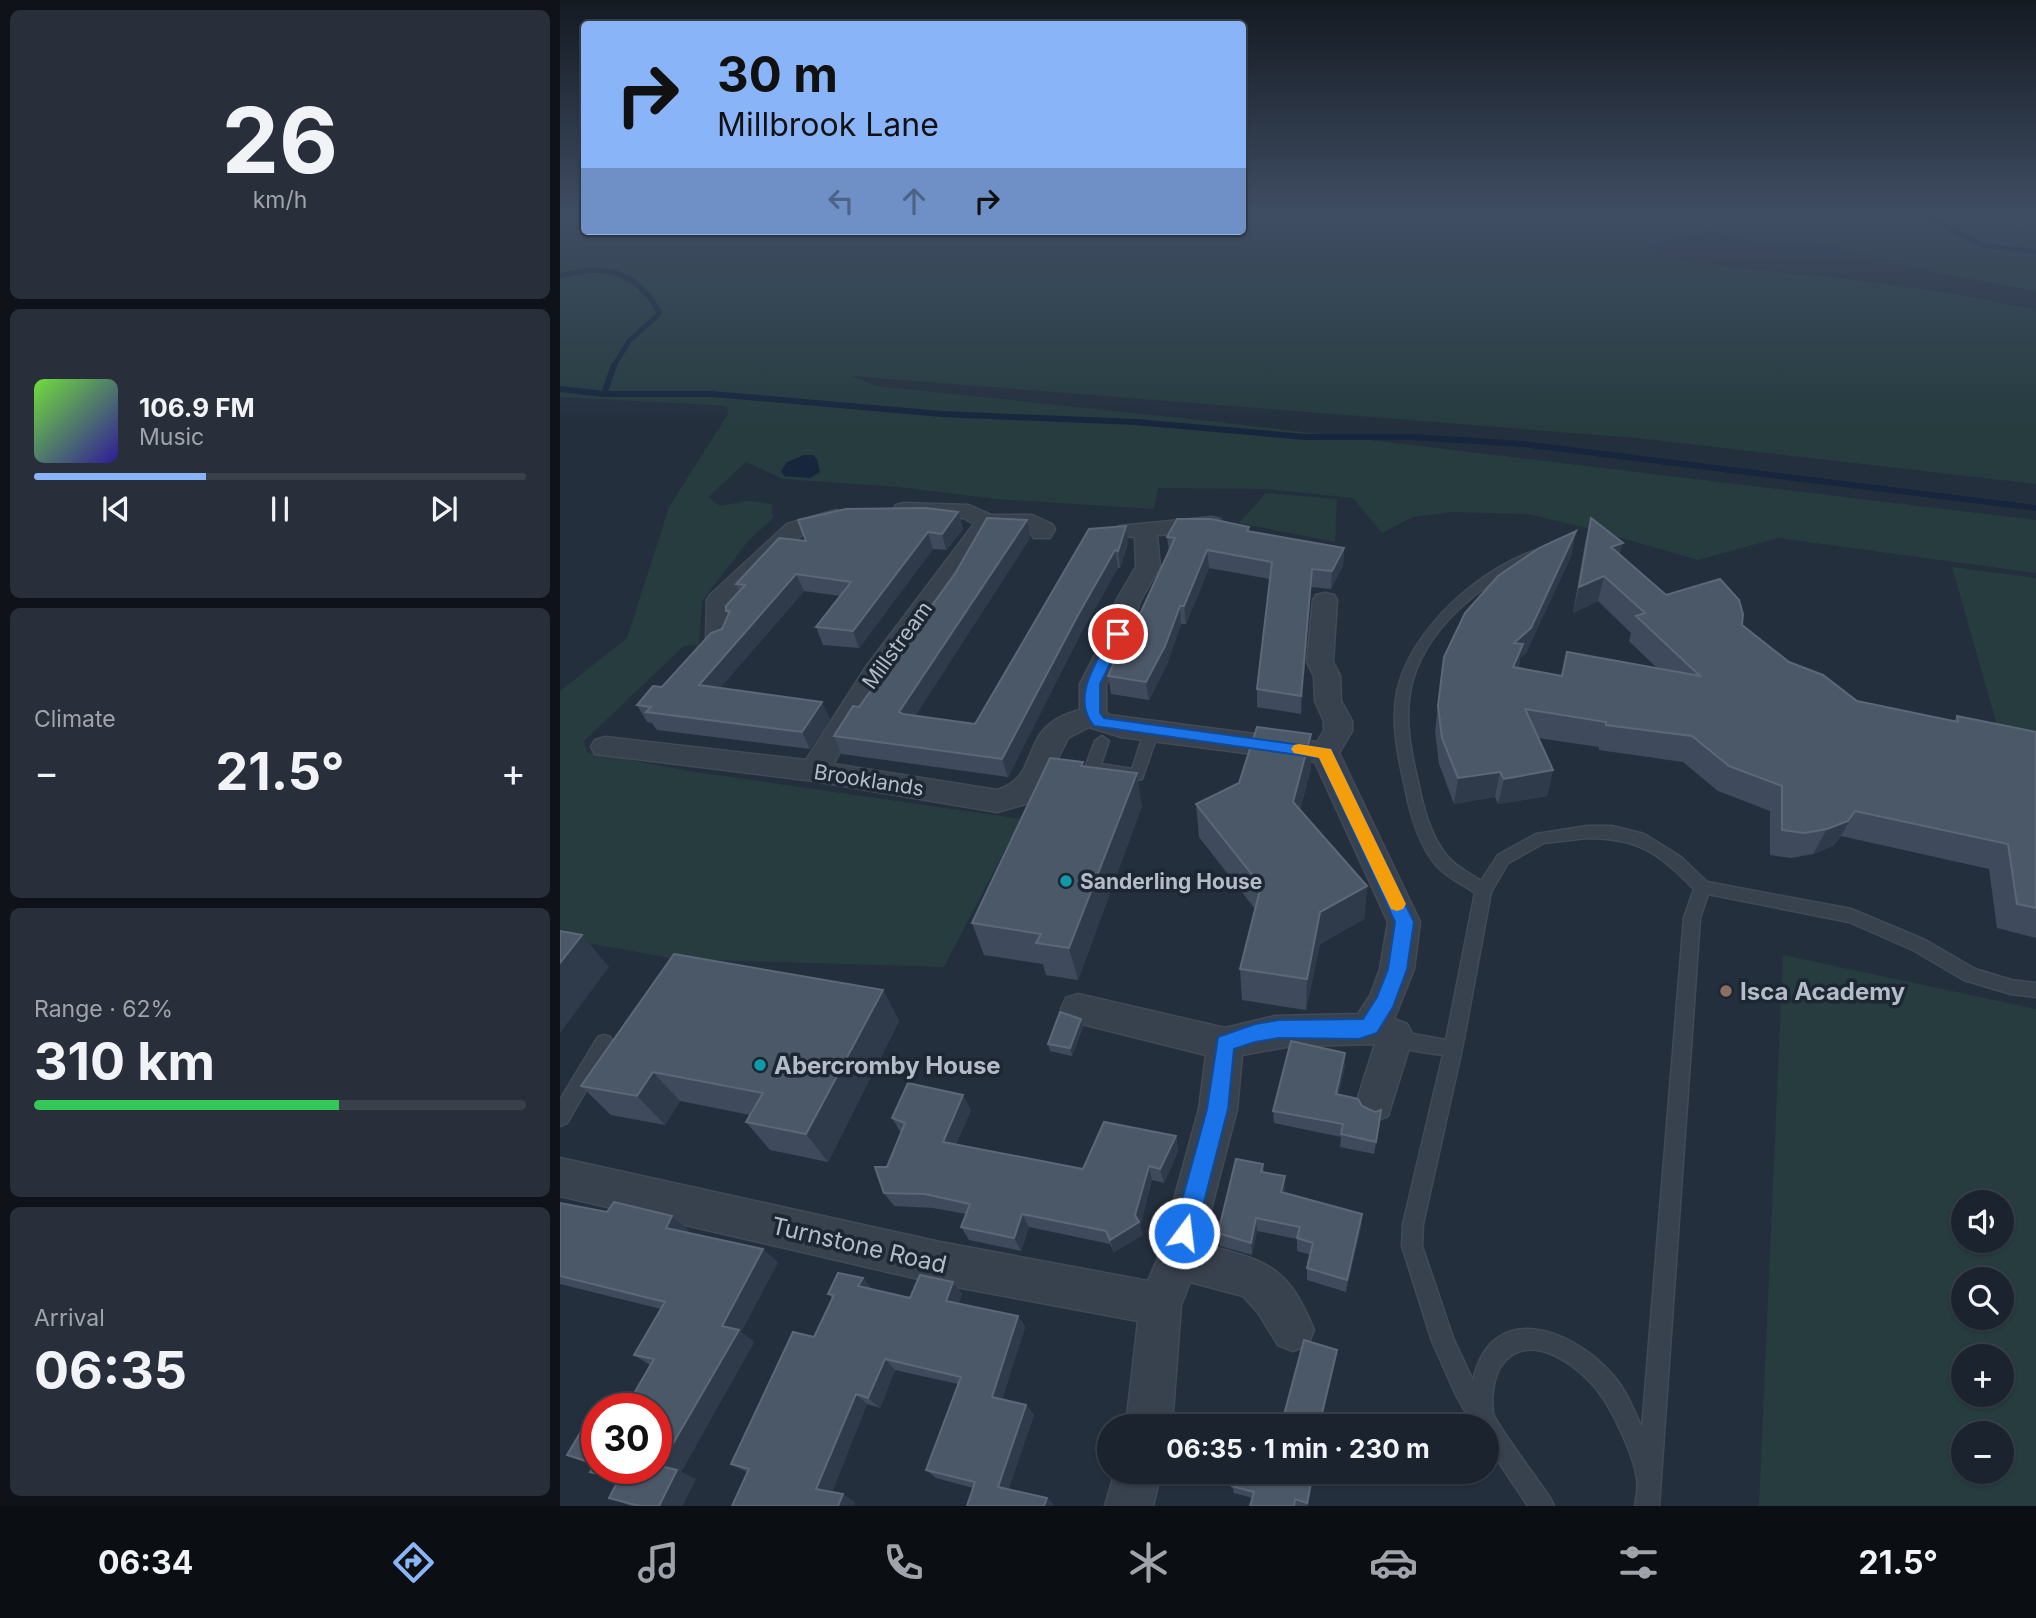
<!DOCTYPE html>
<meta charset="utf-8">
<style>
:root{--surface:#1b232e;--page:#282f3a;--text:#f1f3f6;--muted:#a0a4aa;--line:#39404a;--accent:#8ab4f8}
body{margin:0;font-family:Inter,sans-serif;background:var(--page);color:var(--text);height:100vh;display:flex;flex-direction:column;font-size:26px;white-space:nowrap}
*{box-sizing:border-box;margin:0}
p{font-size:23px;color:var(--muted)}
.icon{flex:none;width:38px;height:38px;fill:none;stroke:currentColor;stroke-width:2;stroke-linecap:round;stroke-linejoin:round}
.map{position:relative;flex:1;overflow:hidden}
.side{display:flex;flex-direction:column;gap:10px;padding:10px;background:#0f1319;width:560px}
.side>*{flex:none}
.banner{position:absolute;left:21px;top:21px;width:665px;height:214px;border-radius:7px;box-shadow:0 2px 5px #0004,0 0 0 2px var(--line);background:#8ab4f8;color:#111;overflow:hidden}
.tools{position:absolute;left:1391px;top:1190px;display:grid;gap:14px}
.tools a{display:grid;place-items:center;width:63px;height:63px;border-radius:50%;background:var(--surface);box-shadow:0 2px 5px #0004,0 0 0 2px var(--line);font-size:35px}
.speed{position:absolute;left:21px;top:1393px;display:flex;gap:14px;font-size:35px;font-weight:700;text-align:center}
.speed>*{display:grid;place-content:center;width:91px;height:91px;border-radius:50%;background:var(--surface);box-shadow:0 2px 5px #0004,0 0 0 2px var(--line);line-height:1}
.speed .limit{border:10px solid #d22;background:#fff;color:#111}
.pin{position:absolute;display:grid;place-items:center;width:60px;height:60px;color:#fff;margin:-30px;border:4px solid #fff;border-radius:50%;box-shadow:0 2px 7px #0007}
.me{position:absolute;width:77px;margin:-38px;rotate:15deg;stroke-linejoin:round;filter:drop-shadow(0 0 5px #0008)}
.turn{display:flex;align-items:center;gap:24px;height:147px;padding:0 21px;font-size:32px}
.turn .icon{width:91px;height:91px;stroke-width:2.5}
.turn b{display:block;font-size:49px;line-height:60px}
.lanes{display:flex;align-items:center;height:66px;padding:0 21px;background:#0003;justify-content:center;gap:35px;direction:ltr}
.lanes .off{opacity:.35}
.big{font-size:52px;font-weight:700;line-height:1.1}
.side .widget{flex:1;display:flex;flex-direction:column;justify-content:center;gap:10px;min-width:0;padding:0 24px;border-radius:10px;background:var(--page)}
.side .dial{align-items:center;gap:0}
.dial b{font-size:91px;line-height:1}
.song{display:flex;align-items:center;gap:21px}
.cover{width:84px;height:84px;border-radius:10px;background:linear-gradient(135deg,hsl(100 70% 55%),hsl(250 70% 35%))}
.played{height:7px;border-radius:4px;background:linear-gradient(90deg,var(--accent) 35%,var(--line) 35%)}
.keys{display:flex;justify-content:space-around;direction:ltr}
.heat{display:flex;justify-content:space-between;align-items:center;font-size:38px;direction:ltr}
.charge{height:10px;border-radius:5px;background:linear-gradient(90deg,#34c759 62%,var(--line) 0)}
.trip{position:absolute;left:537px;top:1414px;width:402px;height:70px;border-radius:35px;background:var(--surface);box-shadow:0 2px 5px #0004,0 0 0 2px var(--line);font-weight:700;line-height:70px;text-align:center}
.menu{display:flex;height:112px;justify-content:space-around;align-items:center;background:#0b0e12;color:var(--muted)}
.menu .icon{width:49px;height:49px}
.menu .active{color:var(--accent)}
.menu b{font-size:32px;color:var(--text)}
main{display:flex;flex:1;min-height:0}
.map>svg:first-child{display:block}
.green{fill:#263c3f;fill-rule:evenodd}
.water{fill:#17263c}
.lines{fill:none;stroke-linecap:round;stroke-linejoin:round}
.stream-far1{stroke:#17263c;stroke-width:5}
.stream{stroke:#17263c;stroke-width:6}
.service-casing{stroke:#414a57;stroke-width:3}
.minor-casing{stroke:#414a57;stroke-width:3}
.service{fill:#38414e;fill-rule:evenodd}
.minor{fill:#38414e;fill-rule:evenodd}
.wall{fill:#3f4b5c}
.shaded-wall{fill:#2f3b4b}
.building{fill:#4b5868;stroke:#5c6777;stroke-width:2}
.route{fill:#1a73e8;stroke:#114b97;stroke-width:2}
.slow{fill:#f59e0b}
.culture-dot{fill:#0f9aa8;stroke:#1d2633;stroke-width:2.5}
.education-dot{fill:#8d6e63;stroke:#1d2633;stroke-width:2.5}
.labels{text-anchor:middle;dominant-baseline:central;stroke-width:7;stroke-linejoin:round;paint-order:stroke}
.street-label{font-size:21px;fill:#b4bcc9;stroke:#1d2633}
.poi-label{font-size:21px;font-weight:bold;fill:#b4bcc9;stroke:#1d2633;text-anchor:start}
.near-poi-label{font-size:24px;font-weight:bold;fill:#b4bcc9;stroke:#1d2633;text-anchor:start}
.near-street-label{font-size:24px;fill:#b4bcc9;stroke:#1d2633}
</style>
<main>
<section class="side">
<div class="widget dial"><b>26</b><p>km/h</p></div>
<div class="widget">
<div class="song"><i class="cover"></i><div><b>106.9 FM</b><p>Music</p></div></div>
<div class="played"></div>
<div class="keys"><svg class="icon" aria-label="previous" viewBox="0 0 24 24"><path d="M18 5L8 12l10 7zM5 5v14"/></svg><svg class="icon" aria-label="pause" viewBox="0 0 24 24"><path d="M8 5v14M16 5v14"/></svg><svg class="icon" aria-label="next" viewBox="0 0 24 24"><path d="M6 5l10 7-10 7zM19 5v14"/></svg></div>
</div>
<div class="widget"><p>Climate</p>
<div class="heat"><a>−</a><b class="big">21.5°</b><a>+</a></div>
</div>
<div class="widget"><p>Range · 62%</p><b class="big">310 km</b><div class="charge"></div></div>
<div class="widget"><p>Arrival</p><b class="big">06:35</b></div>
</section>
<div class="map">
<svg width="1476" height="1506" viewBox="0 0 1476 1506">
<rect width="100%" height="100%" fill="#242f3e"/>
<!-- green -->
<path class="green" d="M0 215H24V231H682L683 215H1466L1476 218V234L1444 228 1476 236V291L1384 274 1258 243H1202L1151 230 1091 244 1089 251C1147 268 1209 271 1269 277 1338 285 1408 295 1476 310V484L1076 438 291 376 317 386 659 422 1476 520V573L1218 538 1138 560 1031 529 968 514 893 512 853 517 822 533 793 498 706 489 598 488 594 509 437 499 339 487 223 479 186 462 148 497 160 506 187 501 212 504 213 518 188 541 142 601 139 645 124 646 24 741 27 752 129 771 461 819 384 967 116 959 0 938V691L67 638 109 507 168 414 167 406 0 397Z
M706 493 777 499 775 542 679 523Z
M1392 567 1476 578V735L1438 729Z
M1223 955 1476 1009V1506H1199ZM1404 1202H1442V1241H1404ZM1404 1279H1442V1318H1404ZM1404 1356H1442V1395H1404ZM1404 1433H1442V1472H1404Z"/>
<!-- water -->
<path class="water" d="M244 455H253L257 459 260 472 250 478 224 476 221 471 227 462Z"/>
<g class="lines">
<!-- stream-far1 -->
<path class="stream-far1" d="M1366 215 1422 245 1476 252
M0 276C44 264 76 270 99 312L97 316 69 341 53 367"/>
<!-- stream -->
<path class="stream" d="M0 389 44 394H153L382 414 576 422 745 437H853L962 444 1476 508
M44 394 54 365"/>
<defs>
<path id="service" d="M983 548 989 551 987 553C929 577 862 626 850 692 845 722 851 753 858 782 863 806 870 836 887 856 896 867 909 873 921 881L938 855 976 834 1027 826H1052L1084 834 1121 857 1147 882 1291 909 1365 940 1415 969 1451 980 1476 983V997L1451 994 1404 980 1353 950 1289 922 1148 894 1140 918 1099 1506H1075C1076 1498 1079 1487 1077 1479 1074 1456 1053 1410 1038 1391 1017 1364 967 1328 941 1366 933 1378 931 1399 933 1413 935 1423 981 1484 990 1498L994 1506H968L928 1446V1426H914L896 1395 872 1341 842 1246 843 1224 883 1055C866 1052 835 1052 827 1035L830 1029 836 1027 847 1033 886 1040 915 893C902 884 886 877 876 865 858 844 850 813 845 787 838 756 831 723 837 692 850 629 923 565 983 548ZM1027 838C1078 838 1099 853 1134 889L1124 918 1082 1428C1073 1409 1065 1387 1050 1372 1009 1327 930 1300 913 1381L893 1338 862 1246 863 1224 902 1049 931 892 948 863 984 843Z
M592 725 599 730 582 779 577 780 527 772 525 768 535 741 542 736 549 741 541 764 572 769 585 730Z
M44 1035 50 1037 53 1043 50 1049 7 1123 0 1126V1100L38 1037Z"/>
<path id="minor" d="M344 503 408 505 431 515H472L492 524 495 529 490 538H474L467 529H433L325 678 273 764 437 790C474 780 465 743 490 724 498 717 509 713 520 710V684L546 634 556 601 576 567 575 537 559 536 556 531 559 526 652 517 660 519 663 524 660 529 652 531 597 535 600 567 580 601 570 634 546 684V712L549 715 757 742 764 731V721L755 701 754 676 747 662 753 600 756 595 765 593 774 595 777 600 773 662 780 676 781 701 792 721V731L779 753 860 922 854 969 834 1019 847 1024 853 1035 828 1116 815 1122 802 1116 796 1104 815 1044 731 1046 682 1055 677 1109 642 1244C706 1261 727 1264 754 1330L748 1345 733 1351 718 1345 699 1314 683 1296 630 1282 621 1305 612 1426H566L578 1321 380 1284 0 1196V1158L380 1242 588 1281 598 1258 639 1109 646 1055 506 1020 501 1009 506 998 518 994 665 1028 715 1016 798 1014 811 994 820 969 828 922 755 762 561 737 529 727 508 738 479 795 469 803 437 812 254 781 35 754 31 747 35 740 45 737 246 760 306 667 414 524 404 518 336 515 333 510 336 505Z
M276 510 284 512 287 517 284 522 243 534 171 602 172 639 168 645 159 647 150 645 146 639 147 600 150 595 227 524Z
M555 1472H601L593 1506H545Z"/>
</defs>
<!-- service casing -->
<use href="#service" class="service-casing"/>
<!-- minor casing -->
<use href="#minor" class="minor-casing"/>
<!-- service -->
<use href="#service" class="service"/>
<!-- minor -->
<use href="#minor" class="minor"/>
</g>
<!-- wall -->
<path class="wall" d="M398 512 403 529 386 550 373 549 299 648 263 645 256 627 280 596 244 591 160 688 270 719 250 749 97 730 92 723 87 722 77 705 102 687 162 629 168 615 166 611 179 592 176 584 246 541Z
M1031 518 1060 555 1106 595 1182 625 1229 662 1297 701 1393 722 1397 716 1476 732V938L1437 928 1429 869 1281 836 1273 846 1253 854 1231 858 1210 855V811L1158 791 1123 762 1039 750V747L978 738 993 770 987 796 938 804 935 797 894 804 879 764 875 731 884 657 1016 531 1011 556 966 653 960 658 959 668 1001 676 1007 652 1097 668 1069 641 1071 633 1038 601 1013 613 1025 543Z
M689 527V531L784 548 783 566 771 589 751 587 741 714 697 707V689L710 579 649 568 626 624H621L607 664 589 700 551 694 548 676 580 614 609 551 607 537Z
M529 529 568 544 560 568H558L521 633 448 777 282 754 274 736 299 707 470 538 355 716 415 724Z
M751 734V768L740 810 807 886 804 919 760 944 746 1010 682 1000 680 969 695 909 639 837 636 804 679 783Z
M524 766 582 806 518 980 486 975 483 964 424 955 412 923Z
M323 990 339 1021 268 1162 210 1150 186 1122 190 1115 120 1101 105 1125 51 1115 21 1086Z
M523 1027 512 1056 490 1051 488 1044Z
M785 1053V1066L778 1095 802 1106 820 1123 814 1154 780 1147 781 1137 714 1123 713 1111Z
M411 1110 396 1144 523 1169 616 1136 618 1151 604 1183 592 1180 580 1226 583 1235 554 1252 550 1244 469 1227 461 1251 409 1240 401 1227 406 1214 373 1208 334 1206 324 1193 327 1167 341 1133 332 1118Z
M703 1164 704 1173 725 1190 724 1192 802 1214 801 1227 786 1292 747 1280V1268L751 1255 737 1251V1239L697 1231 692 1255 660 1246 658 1233Z
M0 1203 129 1230 127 1233 218 1262 181 1332 194 1342 121 1472 136 1479 122 1506H71L49 1498 58 1483 30 1472 34 1466 7 1455 25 1425 37 1468 90 1365 74 1355 101 1309 0 1284Z
M393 1282 402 1294 398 1304 458 1316 465 1327 442 1399 466 1405 474 1415 448 1490 487 1498 494 1505 413 1488 376 1478 366 1470 398 1384 335 1370 320 1408 307 1404 272 1492 295 1502 188 1473 171 1464 254 1337 272 1298 268 1294 313 1290 350 1298Z
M676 1472H754L748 1506H735L692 1498 674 1493 672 1486Z"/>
<!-- shaded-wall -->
<path class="shaded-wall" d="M398 512 403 529 386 550 382 534Z
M467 520 470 538 346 730 339 712Z
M566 526 568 544 560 568 558 551Z
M1016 531 1011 556 966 653 960 658 958 670 948 692 954 643Z
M368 532 373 549 299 648 293 631Z
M1063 543 1056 568 1051 547Z
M784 548 783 566 771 589 772 571Z
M555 550 558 568 521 633 448 777 442 759 518 615Z
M647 550 649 568 626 624 624 606Z
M752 569 751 587 741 714V696Z
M236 574 244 591 148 702 139 685Z
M1044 576 1038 601 1013 613 1019 587Z
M620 606 621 624 607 664 589 700 586 682Z
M262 702 270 719 250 749 242 732Z
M751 734V768L733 835V802Z
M993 770 987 796 938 804 944 779Z
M940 772 935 797 894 804 898 778Z
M577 773 582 806 518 980 509 948Z
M1295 811 1281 836 1273 846 1253 854 1267 829Z
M807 886 804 919 760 944 746 1010 747 979 760 912Z
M22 935 49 967 0 1033V963Z
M323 990 339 1021 268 1162 246 1134Z
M521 1019 523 1027 512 1056 510 1048Z
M785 1053V1066L776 1107V1094Z
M93 1072 120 1101 105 1125 77 1096Z
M403 1095 411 1110 391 1156 383 1142Z
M616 1136 618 1151 604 1183 600 1169Z
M589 1166 592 1180 580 1226 583 1235 554 1252 550 1240 575 1215Z
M725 1176V1190L722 1205 721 1192Z
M462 1214 469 1227 461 1251 454 1238Z
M802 1214 801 1227 786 1292 787 1280Z
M112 1216 129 1230 122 1242 106 1228Z
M696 1218 697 1231 692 1255 691 1243Z
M203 1249 218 1262 181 1332 194 1342 121 1472 136 1479 122 1506H99L100 1466 162 1326Z
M303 1278 313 1290 298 1286Z
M393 1282 402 1294 395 1313 386 1301Z
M458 1316 465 1327 440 1407 432 1397Z
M777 1350 776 1359 760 1426H759Z
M325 1359 335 1370 320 1408 308 1398Z
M296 1394 307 1404 270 1497 256 1489Z
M466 1405 474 1415 446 1495 438 1487Z
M753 1472H754L747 1506V1503Z
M283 1494 295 1502 294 1506H278Z
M487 1498 494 1505 493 1506H484Z"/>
<!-- building -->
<path class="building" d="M366 508 398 512 382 534 368 532 293 631 256 627 291 582 236 574 139 685 262 702 242 732 86 712 91 707 77 705 93 686 102 687 151 633 162 629 170 611H166V606L185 585 176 584 219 538 246 541 238 520 286 509Z
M427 518 467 520 339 712 343 714 415 724 529 529 566 526 558 551 555 550 518 615 442 759 274 736 293 706 299 707 396 572Z
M1031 518 1063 543 1051 547 1106 595 1160 579 1179 600 1183 614 1182 625 1229 662 1263 675 1297 701 1398 722 1397 716 1476 732V908L1457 904 1448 844 1295 811 1288 821 1267 829 1244 833 1222 830V786L1169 766 1132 736 1046 725V722L965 709 993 770 944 779 940 772 898 778 882 738 878 706 884 657 905 613 938 576 979 548 1016 531 971 628 954 643 963 644 953 667 1002 676 1007 652 1140 676 1076 616 1085 613 1044 576 1019 587Z
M617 519H651L689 527 687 531 784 548 772 571 752 569 741 696 697 689 712 562 647 550 624 606H620L605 646 586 682 548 676 576 613 580 614 615 538 607 537Z
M697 727 751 734 733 802 807 886 760 912 747 979 680 969 701 886 636 804 679 783Z
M490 758 523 762 521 766 577 773 509 948 476 943 481 934 412 923Z
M0 931 22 935 0 963Z
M114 954 323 990 246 1134 186 1122 203 1093 93 1072 77 1096 21 1086Z
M500 1012 521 1019 510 1048 488 1044Z
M731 1041 785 1053 776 1094 798 1099 802 1106 815 1112 821 1110 816 1142 781 1134 783 1124 713 1111Z
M348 1083 403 1095 383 1142 523 1169 544 1122 616 1136 600 1169 589 1166 575 1215 579 1222 550 1240 546 1231 462 1214 454 1238 401 1227 410 1204 365 1194 324 1193 315 1167H327L345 1123 332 1118Z
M676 1159 703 1164 701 1172 725 1176 721 1192 802 1214 787 1280 747 1268 753 1243 737 1238 740 1227 696 1218 691 1243 658 1233Z
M54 1202 112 1216 106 1228 203 1249 162 1326 179 1330 100 1466 117 1470 99 1506H80L49 1498 59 1479 30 1472 35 1464 7 1455 25 1425 37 1428V1468H96V1409H65L94 1359 74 1355 105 1302 0 1276V1203L47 1212Z
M278 1273 303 1278 298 1286 350 1298 360 1275 393 1282 386 1301 458 1316 432 1397 466 1405 438 1487 487 1498 484 1506H407L415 1482 366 1470 401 1377 325 1359 308 1398 296 1394 256 1489 283 1494 278 1506H172L189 1469 171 1464 233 1332 254 1337 274 1295 268 1294Z
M744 1340 777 1350 759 1426H721Z
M688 1421 706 1426H687Z
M676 1472H753L747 1503 735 1499 734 1506H690L694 1492 672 1486Z"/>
<!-- sky -->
<linearGradient id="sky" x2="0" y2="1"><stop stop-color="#141a22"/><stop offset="0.5" stop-color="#3f4d63"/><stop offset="1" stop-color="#3f4d63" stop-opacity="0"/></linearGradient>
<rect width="1476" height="426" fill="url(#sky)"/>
<!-- route -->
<path class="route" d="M558 630 565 634 540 684V713L544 718 771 749 854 922 847 969 833 1007 817 1033 799 1039 719 1038 695 1042 674 1049 668 1109 636 1233 633 1241 624 1245 616 1241 613 1233 647 1109 658 1037 695 1024 719 1020 803 1019 817 997 828 969 835 922 759 758 534 726C510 698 537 662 551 634Z"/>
<!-- slow -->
<path class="slow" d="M739 744 771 749 846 904 843 909 837 911 831 909 759 758 734 753 731 749 734 745Z"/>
<!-- markers -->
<g class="culture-dot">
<circle cx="506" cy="881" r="7"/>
<circle cx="200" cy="1065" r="7"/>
</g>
<circle class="education-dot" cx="1166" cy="991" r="7"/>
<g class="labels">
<!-- street labels -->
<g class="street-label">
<text transform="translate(337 645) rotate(-54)">Millstream</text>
<text transform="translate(309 780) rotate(9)">Brooklands</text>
</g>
<!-- poi labels -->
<g class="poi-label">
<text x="520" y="881">Sanderling House</text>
</g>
<!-- near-poi labels -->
<g class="near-poi-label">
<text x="1180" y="991">Isca Academy</text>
<text x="214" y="1065">Abercromby House</text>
</g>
<!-- near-street labels -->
<g class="near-street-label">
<text transform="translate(299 1245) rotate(13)">Turnstone Road</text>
</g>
</g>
</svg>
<div class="tools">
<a><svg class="icon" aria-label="sound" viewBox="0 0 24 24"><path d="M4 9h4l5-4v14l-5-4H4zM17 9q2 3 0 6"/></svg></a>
<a><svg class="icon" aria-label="search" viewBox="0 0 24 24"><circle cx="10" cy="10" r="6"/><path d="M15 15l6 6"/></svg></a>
<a>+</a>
<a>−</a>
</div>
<div class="speed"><div class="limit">30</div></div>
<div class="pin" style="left:558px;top:634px;background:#d93025"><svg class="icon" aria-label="arrive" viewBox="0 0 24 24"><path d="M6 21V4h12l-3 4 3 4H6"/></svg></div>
<svg class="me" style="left:624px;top:1233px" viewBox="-20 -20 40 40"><circle r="17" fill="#1a73e8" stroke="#fff" stroke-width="3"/><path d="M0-11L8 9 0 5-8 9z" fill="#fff"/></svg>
<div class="trip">06:35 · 1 min · 230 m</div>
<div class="banner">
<div class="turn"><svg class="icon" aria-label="right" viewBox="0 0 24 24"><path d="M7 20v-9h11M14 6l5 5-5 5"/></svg><div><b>30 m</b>Millbrook Lane</div></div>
<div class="lanes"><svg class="icon off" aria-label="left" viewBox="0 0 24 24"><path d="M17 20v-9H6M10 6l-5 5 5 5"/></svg><svg class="icon off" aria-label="ahead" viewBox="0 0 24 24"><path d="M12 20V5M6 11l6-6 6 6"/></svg><svg class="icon" aria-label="right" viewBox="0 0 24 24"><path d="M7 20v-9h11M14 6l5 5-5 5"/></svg></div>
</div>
</div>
</main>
<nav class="menu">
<b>06:34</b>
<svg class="icon active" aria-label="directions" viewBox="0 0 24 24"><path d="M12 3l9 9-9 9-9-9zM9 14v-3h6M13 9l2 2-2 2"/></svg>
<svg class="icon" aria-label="music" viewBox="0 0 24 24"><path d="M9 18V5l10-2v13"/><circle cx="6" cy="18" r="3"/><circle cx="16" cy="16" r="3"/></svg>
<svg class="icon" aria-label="phone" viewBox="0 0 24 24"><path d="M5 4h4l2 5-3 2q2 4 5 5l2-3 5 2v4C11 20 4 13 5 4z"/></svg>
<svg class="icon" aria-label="climate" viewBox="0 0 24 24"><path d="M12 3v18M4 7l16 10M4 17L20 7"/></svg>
<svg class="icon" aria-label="car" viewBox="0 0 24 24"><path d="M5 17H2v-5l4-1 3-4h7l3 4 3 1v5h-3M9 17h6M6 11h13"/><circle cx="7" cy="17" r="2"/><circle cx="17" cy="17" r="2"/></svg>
<svg class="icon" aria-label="filters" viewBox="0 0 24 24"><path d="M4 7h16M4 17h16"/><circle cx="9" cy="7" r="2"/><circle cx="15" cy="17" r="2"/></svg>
<b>21.5°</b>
</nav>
